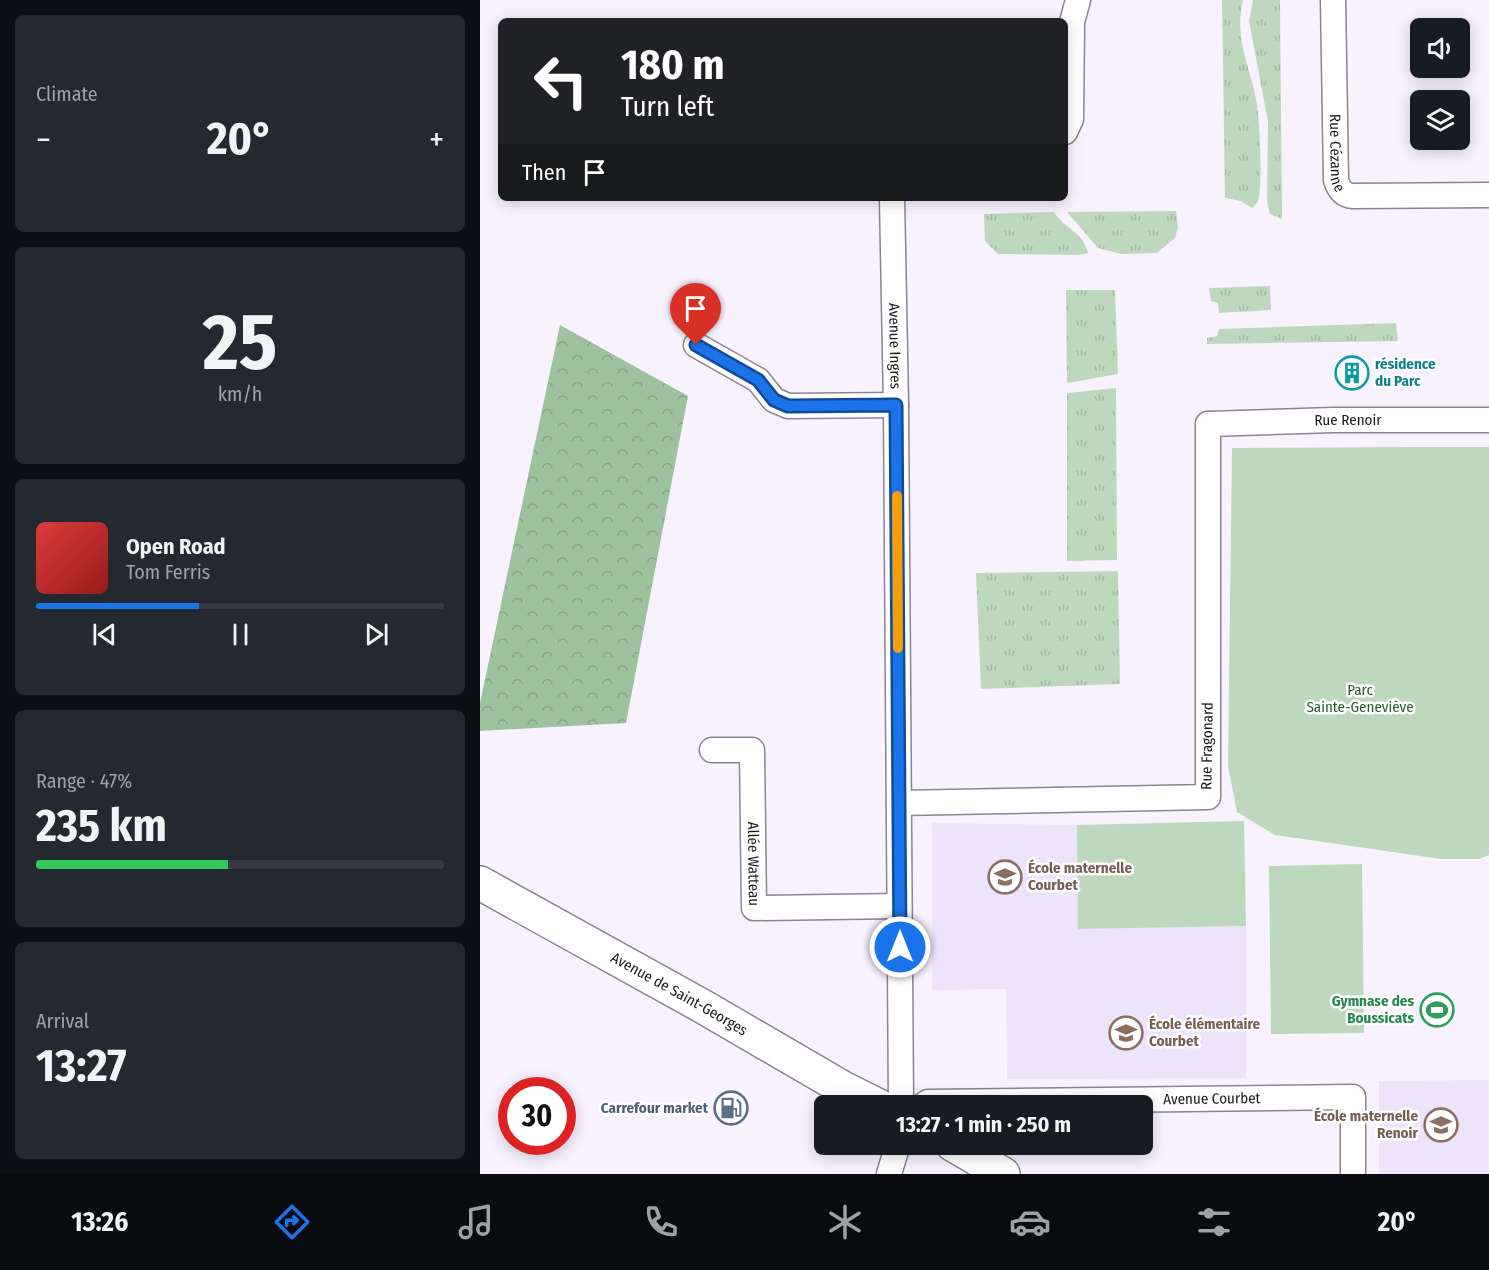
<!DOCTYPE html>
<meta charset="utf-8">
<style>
:root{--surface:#171b24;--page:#242831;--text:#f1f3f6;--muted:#9ea1a6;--line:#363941;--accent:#1a73e8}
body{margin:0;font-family:"Fira Sans Condensed",sans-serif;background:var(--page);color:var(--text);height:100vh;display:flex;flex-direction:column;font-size:22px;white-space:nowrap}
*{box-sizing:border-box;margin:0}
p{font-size:20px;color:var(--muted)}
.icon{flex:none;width:33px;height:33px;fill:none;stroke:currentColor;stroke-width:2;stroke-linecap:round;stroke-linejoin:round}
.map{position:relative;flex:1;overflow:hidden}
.panel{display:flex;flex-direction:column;gap:15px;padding:15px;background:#0d0f14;width:480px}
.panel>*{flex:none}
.guide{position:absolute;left:18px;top:18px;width:570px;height:183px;border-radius:9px;box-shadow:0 3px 15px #0003;background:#202124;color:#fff;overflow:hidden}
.tools{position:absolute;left:930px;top:18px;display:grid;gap:12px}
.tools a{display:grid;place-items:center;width:60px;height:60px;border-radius:9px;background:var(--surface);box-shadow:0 3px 15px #0003;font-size:30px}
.speed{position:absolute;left:18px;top:1077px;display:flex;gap:12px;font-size:30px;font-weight:700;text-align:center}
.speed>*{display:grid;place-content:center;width:78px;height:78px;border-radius:50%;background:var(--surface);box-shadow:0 3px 15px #0003;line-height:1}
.speed .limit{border:9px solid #d22;background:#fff;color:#111}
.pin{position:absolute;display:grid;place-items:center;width:51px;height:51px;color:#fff;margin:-62px -26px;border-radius:50% 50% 50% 0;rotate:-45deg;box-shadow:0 0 6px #0007}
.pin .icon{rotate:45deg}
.me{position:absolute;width:66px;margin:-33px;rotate:0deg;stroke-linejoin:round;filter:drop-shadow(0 0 4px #0008)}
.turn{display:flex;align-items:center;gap:21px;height:126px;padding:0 24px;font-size:27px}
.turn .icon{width:78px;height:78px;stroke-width:2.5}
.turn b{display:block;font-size:42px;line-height:51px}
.then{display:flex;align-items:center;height:57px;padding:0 24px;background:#0003;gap:12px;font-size:22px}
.big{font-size:45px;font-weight:700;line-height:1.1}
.panel .card{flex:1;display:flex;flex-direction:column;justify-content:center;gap:9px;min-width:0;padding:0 21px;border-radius:9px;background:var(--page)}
.panel .dial{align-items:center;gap:0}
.dial b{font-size:78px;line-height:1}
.song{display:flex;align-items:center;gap:18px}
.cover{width:72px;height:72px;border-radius:9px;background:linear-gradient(135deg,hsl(0 70% 55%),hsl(0 70% 35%))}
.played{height:6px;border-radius:3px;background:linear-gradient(90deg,var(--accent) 40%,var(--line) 40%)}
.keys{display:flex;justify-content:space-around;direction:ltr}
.heat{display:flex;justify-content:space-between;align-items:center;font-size:33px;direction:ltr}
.charge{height:9px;border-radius:4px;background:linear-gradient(90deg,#34c759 47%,var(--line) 0)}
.trip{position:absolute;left:334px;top:1095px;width:339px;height:60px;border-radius:9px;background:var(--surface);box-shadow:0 3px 15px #0003;font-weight:700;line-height:60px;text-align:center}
.tab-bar{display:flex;height:96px;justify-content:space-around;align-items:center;background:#090b0e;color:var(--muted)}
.tab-bar .icon{width:42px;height:42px}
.tab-bar .selected{color:var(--accent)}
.tab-bar b{font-size:27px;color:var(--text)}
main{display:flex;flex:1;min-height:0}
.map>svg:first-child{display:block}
.built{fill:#ede3fa}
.grass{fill:url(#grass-tufts)}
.forest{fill:url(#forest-crowns)}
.park{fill:#bed8be}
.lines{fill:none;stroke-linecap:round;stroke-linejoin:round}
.street-casing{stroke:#8a8391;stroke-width:27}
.secondary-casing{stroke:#8a8391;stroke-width:36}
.street{stroke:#fff;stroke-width:24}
.secondary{stroke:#fff;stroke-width:33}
.route-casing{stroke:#114b97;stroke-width:15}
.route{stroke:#1a73e8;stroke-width:10}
.slow{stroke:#f59e0b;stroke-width:10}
.labels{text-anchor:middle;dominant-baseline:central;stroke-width:5;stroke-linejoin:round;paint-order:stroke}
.street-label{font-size:15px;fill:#1a171d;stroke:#fff}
.culture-label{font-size:15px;font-weight:bold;fill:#0d838f;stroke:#fff;text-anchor:start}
.park-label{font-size:15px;fill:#295b2c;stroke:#fff}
.education-label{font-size:15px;font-weight:bold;fill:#785e54;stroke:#fff;text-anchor:start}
.leisure-label{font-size:15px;font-weight:bold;fill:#27864d;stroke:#fff;text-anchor:end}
.service-label{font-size:15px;font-weight:bold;fill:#4e5e75;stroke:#fff;text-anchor:end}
</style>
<main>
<section class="panel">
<div class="card"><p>Climate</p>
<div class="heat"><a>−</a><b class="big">20°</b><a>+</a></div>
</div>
<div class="card dial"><b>25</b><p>km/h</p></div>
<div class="card">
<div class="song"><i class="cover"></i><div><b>Open Road</b><p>Tom Ferris</p></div></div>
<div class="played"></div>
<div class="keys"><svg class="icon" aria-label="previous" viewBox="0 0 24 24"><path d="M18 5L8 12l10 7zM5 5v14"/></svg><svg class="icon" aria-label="pause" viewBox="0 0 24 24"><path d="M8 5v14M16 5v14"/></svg><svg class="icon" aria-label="next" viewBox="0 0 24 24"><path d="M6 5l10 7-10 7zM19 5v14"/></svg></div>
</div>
<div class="card"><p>Range · 47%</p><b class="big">235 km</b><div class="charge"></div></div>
<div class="card"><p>Arrival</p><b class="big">13:27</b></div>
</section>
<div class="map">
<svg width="1009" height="1174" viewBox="0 0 1009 1174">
<defs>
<pattern id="grass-tufts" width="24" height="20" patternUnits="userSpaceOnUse" patternTransform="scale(1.5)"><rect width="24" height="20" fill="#bed8be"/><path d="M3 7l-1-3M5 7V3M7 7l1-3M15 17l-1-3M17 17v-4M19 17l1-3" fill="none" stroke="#a3b9a3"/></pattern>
<pattern id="forest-crowns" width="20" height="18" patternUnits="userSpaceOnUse" patternTransform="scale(1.5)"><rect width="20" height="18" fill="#9ec19e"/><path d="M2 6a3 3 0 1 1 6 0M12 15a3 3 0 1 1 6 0" fill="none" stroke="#88a588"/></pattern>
</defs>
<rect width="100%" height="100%" fill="#f8f2ff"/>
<!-- built -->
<path class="built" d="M452 823 597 825 598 929 766 926V1078L527 1079 526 989 452 990Z
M1009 1080V1174H899V1081Z"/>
<!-- grass -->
<path class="grass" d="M742 0H763C754 38 769 63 776 99 780 117 783 185 778 201 777 202 774 207 772 208L761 201 745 198Z
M773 0H800L802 219 790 214 787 201 788 122 769 21Z
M696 211 698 227 695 238 677 253 641 254 618 248 587 212Z
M574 212C585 230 603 231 608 253L599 255 518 254 505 241 504 214Z
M790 286 791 310 739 313 738 303 731 301 729 288Z
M586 290H635L638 374 587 383Z
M916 323 918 341 727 344V338L737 336 739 329Z
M636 388 637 560 587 561V393Z
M638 571 640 684 501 689 496 573Z"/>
<!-- forest -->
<path class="forest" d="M80 325 208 396 146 723 0 731V703Z"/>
<!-- park -->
<path class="park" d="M930 447H1009V855L999 859H961L795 835 757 812 748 766 752 448Z
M764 821 766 926 598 929 597 825Z
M882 864 884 1033 791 1034 789 866Z"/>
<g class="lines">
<defs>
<g id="street">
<path id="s1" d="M853 0 856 180C859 190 863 195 873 196L1009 195"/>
<path d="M585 132 591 119 592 22 598 0"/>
<path id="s2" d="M412 198 416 405 421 1106"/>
<path d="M216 345 278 380 294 400 308 406 416 405"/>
<path id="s3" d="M232 750H272L274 908 419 906"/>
<path id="s4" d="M419 803 728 797V424L853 420H1009"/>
<path id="s5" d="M442 1106 448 1102 873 1097V1174"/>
<path d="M409 1174 418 1144"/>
</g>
<g id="secondary">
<path id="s6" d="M0 883 222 1006 363 1088 399 1106"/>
<path d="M472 1144 523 1174"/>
</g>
</defs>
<!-- street casing -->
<use href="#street" class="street-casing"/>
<!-- secondary casing -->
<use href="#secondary" class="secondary-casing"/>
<!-- street -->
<use href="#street" class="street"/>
<!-- secondary -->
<use href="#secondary" class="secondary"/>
</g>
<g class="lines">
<defs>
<path id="route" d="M216 345 278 380 294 400 308 406 416 405 420 947"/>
</defs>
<!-- route casing -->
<use href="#route" class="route-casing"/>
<!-- route -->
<use href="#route" class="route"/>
<!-- slow -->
<path class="slow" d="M417 496 418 648"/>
</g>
<!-- icons -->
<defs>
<symbol id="building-ring" viewBox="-11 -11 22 22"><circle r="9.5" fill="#fff" stroke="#0f9aa8" stroke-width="1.5"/><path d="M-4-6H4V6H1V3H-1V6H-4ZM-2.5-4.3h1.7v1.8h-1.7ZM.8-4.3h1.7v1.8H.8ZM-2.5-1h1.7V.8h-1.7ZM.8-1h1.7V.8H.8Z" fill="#0f9aa8"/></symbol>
<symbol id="school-ring" viewBox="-11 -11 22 22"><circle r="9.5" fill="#fff" stroke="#8d6e63" stroke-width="1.5"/><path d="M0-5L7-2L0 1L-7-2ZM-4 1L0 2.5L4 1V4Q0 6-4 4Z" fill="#8d6e63"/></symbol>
<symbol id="stadium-ring" viewBox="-11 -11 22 22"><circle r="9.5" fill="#fff" stroke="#2e9e5b" stroke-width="1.5"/><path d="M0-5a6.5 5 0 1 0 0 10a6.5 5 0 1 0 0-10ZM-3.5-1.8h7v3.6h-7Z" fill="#2e9e5b"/></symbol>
<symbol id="fuel-ring" viewBox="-11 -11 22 22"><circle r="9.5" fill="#fff" stroke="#5c6f8a" stroke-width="1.5"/><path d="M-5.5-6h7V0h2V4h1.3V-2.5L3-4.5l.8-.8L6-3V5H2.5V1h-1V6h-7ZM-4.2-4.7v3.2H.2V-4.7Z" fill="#5c6f8a"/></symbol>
</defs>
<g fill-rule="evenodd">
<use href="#building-ring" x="853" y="354" width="38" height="38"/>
<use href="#school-ring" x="506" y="858" width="38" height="38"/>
<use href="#stadium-ring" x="938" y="991" width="38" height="38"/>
<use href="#school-ring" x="627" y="1014" width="38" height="38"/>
<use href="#fuel-ring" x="232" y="1089" width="38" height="38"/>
<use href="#school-ring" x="942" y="1106" width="38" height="38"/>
</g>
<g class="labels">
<!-- street labels -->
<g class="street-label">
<text stroke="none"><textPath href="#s1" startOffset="153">Rue Cézanne</textPath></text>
<text stroke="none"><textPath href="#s2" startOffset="148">Avenue Ingres</textPath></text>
<text stroke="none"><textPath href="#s4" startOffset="822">Rue Renoir</textPath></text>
<text transform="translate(727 746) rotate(-89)">Rue Fragonard</text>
<text stroke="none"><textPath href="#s3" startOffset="154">Allée Watteau</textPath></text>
<text stroke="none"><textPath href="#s6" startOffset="228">Avenue de Saint-Georges</textPath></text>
<text stroke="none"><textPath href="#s5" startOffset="291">Avenue Courbet</textPath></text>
</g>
<!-- culture labels -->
<g class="culture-label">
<text x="895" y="364">résidence<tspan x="895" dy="17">du Parc</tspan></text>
</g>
<!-- park labels -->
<g class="park-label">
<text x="880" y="690">Parc<tspan x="880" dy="17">Sainte-Geneviève</tspan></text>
</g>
<!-- education labels -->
<g class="education-label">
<text x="548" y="868">École maternelle<tspan x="548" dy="17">Courbet</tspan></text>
<text x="669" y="1024">École élémentaire<tspan x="669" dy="17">Courbet</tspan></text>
<text x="938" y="1116" text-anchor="end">École maternelle<tspan x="938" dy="17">Renoir</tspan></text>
</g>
<!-- leisure labels -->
<g class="leisure-label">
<text x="934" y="1001">Gymnase des<tspan x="934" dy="17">Boussicats</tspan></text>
</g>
<!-- service labels -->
<g class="service-label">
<text x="228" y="1108">Carrefour market</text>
</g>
</g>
</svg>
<div class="tools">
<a><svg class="icon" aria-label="sound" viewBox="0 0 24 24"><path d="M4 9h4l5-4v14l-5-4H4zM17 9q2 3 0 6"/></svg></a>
<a><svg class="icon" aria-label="layers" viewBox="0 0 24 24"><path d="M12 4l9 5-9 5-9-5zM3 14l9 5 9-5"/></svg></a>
</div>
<div class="speed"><div class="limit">30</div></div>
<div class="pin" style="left:216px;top:345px;background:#d93025"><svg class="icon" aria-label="arrive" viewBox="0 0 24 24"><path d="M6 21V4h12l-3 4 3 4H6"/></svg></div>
<svg class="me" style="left:420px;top:947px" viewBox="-20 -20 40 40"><circle r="17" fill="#1a73e8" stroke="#fff" stroke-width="3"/><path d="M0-11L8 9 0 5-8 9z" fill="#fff"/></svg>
<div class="trip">13:27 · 1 min · 250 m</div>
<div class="guide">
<div class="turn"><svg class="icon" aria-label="left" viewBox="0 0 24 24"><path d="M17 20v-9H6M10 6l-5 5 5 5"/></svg><div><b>180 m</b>Turn left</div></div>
<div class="then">Then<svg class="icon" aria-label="arrive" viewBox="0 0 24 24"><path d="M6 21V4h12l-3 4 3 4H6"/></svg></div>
</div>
</div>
</main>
<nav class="tab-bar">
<b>13:26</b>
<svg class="icon selected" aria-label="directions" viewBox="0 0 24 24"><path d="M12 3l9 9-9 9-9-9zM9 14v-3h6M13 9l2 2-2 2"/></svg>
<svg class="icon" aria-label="music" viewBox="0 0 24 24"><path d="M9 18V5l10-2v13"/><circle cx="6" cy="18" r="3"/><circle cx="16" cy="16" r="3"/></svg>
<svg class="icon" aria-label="phone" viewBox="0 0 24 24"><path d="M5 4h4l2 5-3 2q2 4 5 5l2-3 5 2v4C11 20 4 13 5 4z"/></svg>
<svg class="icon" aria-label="climate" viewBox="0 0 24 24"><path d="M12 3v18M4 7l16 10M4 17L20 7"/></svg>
<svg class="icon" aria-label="car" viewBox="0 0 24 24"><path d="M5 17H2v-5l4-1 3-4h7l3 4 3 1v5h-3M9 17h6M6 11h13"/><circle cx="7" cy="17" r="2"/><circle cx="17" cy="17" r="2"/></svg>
<svg class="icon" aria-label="filters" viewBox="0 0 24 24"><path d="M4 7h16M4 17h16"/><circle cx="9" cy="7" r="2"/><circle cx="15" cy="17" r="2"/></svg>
<b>20°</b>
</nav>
